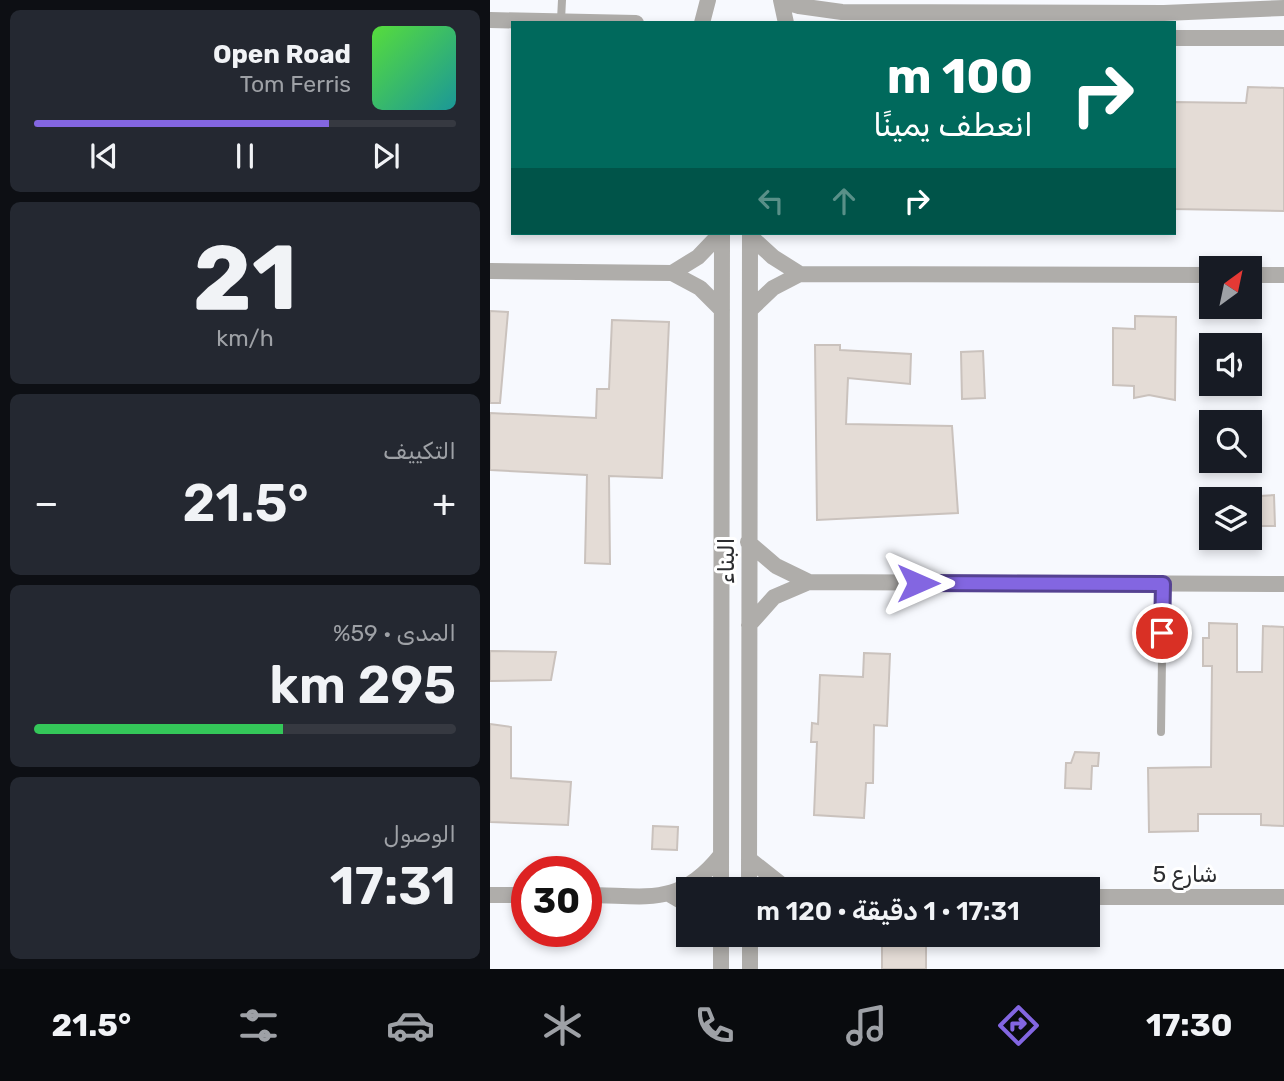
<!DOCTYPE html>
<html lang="ar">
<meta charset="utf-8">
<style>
:root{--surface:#171b24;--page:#242831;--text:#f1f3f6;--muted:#9ea1a6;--line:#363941;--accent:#8366e1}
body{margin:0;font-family:Rubik,Cairo,sans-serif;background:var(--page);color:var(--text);direction:rtl;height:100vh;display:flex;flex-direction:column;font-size:26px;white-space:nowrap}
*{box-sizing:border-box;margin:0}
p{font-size:23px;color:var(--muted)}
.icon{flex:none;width:38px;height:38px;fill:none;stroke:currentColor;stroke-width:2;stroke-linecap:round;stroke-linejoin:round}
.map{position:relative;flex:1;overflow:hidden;direction:ltr}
.side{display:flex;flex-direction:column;gap:10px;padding:10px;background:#0d0f14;width:490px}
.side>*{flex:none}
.guide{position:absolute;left:21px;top:21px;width:665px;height:214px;border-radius:0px;box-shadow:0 4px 10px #0003;direction:rtl;background:#00695c;color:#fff;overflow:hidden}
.needle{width:46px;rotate:33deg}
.controls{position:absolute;left:709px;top:256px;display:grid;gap:14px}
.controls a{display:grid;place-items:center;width:63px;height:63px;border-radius:0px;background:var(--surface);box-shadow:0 4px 10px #0003;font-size:35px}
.speed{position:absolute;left:21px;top:856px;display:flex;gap:14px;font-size:35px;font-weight:700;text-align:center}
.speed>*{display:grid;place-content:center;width:91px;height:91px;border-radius:50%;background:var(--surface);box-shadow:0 4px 10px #0003;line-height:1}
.speed .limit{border:10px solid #d22;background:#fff;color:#111}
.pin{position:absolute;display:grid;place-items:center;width:60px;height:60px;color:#fff;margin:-30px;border:4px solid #fff;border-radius:50%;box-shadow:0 2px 7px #0007}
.me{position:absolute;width:77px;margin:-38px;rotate:90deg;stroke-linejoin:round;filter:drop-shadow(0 0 5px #0008)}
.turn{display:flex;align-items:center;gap:24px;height:147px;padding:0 28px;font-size:32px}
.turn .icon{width:91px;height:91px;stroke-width:2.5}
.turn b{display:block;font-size:49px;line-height:60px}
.lanes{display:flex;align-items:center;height:66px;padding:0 28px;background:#0003;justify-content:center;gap:35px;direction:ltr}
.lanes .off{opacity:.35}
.big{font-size:52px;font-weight:600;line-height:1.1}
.side .widget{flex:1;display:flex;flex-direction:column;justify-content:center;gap:10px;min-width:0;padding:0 24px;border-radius:10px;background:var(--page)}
.side .dial{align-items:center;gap:0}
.dial b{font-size:91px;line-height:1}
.song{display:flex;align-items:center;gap:21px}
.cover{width:84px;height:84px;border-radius:10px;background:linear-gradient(135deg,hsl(110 70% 55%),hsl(180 70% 35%))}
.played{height:7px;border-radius:4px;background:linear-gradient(90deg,var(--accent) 70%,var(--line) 70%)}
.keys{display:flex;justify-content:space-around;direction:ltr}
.heat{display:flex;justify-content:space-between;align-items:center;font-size:38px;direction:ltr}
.charge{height:10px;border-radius:5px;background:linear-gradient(90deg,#34c759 59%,var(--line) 0)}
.trip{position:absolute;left:186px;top:877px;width:424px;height:70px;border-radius:0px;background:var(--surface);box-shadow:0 4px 10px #0003;font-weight:600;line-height:70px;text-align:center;direction:rtl}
.tabs{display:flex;height:112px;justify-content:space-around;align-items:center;background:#090b0e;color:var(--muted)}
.tabs .icon{width:49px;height:49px}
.tabs .active{color:var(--accent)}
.tabs b{font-size:32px;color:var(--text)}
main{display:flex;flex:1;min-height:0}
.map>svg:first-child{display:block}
.building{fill:#e4dcd6;stroke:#cac2bd;stroke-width:2}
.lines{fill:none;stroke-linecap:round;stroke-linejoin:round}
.lane{stroke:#afadaa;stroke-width:8}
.street{stroke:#afadaa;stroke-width:16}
.route-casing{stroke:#554292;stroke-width:18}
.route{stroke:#8366e1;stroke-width:12}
.labels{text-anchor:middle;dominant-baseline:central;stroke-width:6;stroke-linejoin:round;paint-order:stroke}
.street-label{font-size:23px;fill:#2c2d30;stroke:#fff}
</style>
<main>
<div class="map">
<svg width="794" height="969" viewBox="0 0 794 969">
<rect width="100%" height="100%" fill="#f7f9fe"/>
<!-- building -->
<path class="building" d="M758 87 794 88V211L684 209V102L756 103Z
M0 311 18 312 10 403H0Z
M645 316 686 317 685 400 659 395 644 398V386L623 385V328L645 329Z
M122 320 179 322 172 478 119 476 120 564 95 563 97 475 0 470V413L106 418 107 389H119Z
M325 345H350V350L421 354 420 384 358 378 356 424 462 426 468 513 327 520Z
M493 351 495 398 472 399 471 352Z
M784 495 785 526H771L770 496Z
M719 623 747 624V672H772L773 626 794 627V826L771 825V814H708V831L659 832 658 768 721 767 722 666H713V638H719Z
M0 651 66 652 61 680 0 681Z
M374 653 400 654 397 726 384 725 383 783H376L374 818 324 815 327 742H321L322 723 328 724 330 675 373 677Z
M0 724 21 727V778L81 782 78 825 0 822Z
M585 752 609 753 608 766H602L601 789 575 788 576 763H581Z
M163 826 188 827 187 850 162 849Z
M436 934V969H392V935Z"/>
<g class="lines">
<!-- lane -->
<path class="lane" d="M71 20 72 0
M671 732 673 584"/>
<!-- street -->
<path class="street" d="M291 0 296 23
M292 1 309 6 352 12 674 13 794 8
M0 20 146 23
M212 23 218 0
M684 38H794
M260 236 283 257 310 274
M0 271 182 273 210 288 232 310
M182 273 208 257 231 233
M760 275H794
M261 309 283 288 310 274 721 275
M258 542 286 566 319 582
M259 625 284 597 319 582 794 584
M259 859 297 889
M231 889 232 233
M259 889 260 233
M0 895H37
M96 895C157 895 189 908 231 855
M181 895 198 905
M597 897H794
M260 934V969
M231 969V934"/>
</g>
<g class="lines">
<defs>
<path id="route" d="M428 583 673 584 672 633"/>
</defs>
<!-- route casing -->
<use href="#route" class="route-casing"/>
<!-- route -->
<use href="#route" class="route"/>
</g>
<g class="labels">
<!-- street labels -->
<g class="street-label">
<text transform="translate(236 561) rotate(-90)">البناء</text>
<text x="695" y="874">شارع 5</text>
</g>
</g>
</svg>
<div class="controls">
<a><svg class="needle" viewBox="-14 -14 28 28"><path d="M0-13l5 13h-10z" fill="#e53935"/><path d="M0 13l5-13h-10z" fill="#9ea1a6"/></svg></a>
<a><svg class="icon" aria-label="sound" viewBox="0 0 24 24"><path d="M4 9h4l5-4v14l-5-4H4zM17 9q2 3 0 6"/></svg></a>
<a><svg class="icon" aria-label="search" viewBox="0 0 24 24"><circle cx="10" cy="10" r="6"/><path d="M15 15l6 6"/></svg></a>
<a><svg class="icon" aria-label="layers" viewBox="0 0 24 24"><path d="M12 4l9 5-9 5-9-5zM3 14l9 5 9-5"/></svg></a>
</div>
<div class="speed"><div class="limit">30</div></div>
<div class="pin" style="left:672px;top:633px;background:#d93025"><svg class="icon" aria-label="arrive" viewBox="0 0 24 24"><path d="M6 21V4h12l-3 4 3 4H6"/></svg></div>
<svg class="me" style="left:428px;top:583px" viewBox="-20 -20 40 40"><path d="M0-17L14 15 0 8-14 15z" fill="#8366e1" stroke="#fff" stroke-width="4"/></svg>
<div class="trip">17:31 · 1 دقيقة · 120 m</div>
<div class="guide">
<div class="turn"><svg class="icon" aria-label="right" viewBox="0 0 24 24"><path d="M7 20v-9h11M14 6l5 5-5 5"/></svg><div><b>100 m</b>انعطف يمينًا</div></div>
<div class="lanes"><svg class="icon off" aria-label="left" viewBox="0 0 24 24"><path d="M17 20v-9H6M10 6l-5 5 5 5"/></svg><svg class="icon off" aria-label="ahead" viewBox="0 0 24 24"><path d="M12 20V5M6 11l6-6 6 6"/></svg><svg class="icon" aria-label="right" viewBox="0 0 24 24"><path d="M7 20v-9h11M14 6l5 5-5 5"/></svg></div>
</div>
</div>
<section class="side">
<div class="widget">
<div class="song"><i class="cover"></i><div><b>Open Road</b><p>Tom Ferris</p></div></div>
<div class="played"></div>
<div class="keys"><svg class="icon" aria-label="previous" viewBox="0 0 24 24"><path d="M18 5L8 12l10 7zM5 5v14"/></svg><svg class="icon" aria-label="pause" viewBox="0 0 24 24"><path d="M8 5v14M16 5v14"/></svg><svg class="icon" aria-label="next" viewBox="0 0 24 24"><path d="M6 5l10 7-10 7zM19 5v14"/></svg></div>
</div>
<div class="widget dial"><b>21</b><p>km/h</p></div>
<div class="widget"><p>التكييف</p>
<div class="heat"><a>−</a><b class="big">21.5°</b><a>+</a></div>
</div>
<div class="widget"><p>المدى · 59%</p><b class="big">295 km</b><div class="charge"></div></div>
<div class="widget"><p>الوصول</p><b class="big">17:31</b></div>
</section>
</main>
<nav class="tabs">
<b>17:30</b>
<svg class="icon active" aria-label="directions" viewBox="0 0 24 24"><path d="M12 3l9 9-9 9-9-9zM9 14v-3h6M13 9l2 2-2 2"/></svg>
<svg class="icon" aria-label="music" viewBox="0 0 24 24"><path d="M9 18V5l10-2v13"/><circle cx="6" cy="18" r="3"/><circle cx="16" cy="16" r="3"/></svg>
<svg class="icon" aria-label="phone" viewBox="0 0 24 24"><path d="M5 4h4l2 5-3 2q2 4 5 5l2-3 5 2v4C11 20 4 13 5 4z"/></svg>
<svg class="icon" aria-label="climate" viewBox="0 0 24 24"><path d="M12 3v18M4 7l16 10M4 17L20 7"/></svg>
<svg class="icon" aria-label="car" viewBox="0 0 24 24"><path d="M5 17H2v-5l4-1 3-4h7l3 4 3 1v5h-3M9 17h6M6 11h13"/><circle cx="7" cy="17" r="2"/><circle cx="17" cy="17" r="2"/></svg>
<svg class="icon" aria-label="filters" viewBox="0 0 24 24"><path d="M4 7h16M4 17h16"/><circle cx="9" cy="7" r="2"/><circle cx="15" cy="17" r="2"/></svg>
<b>21.5°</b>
</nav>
